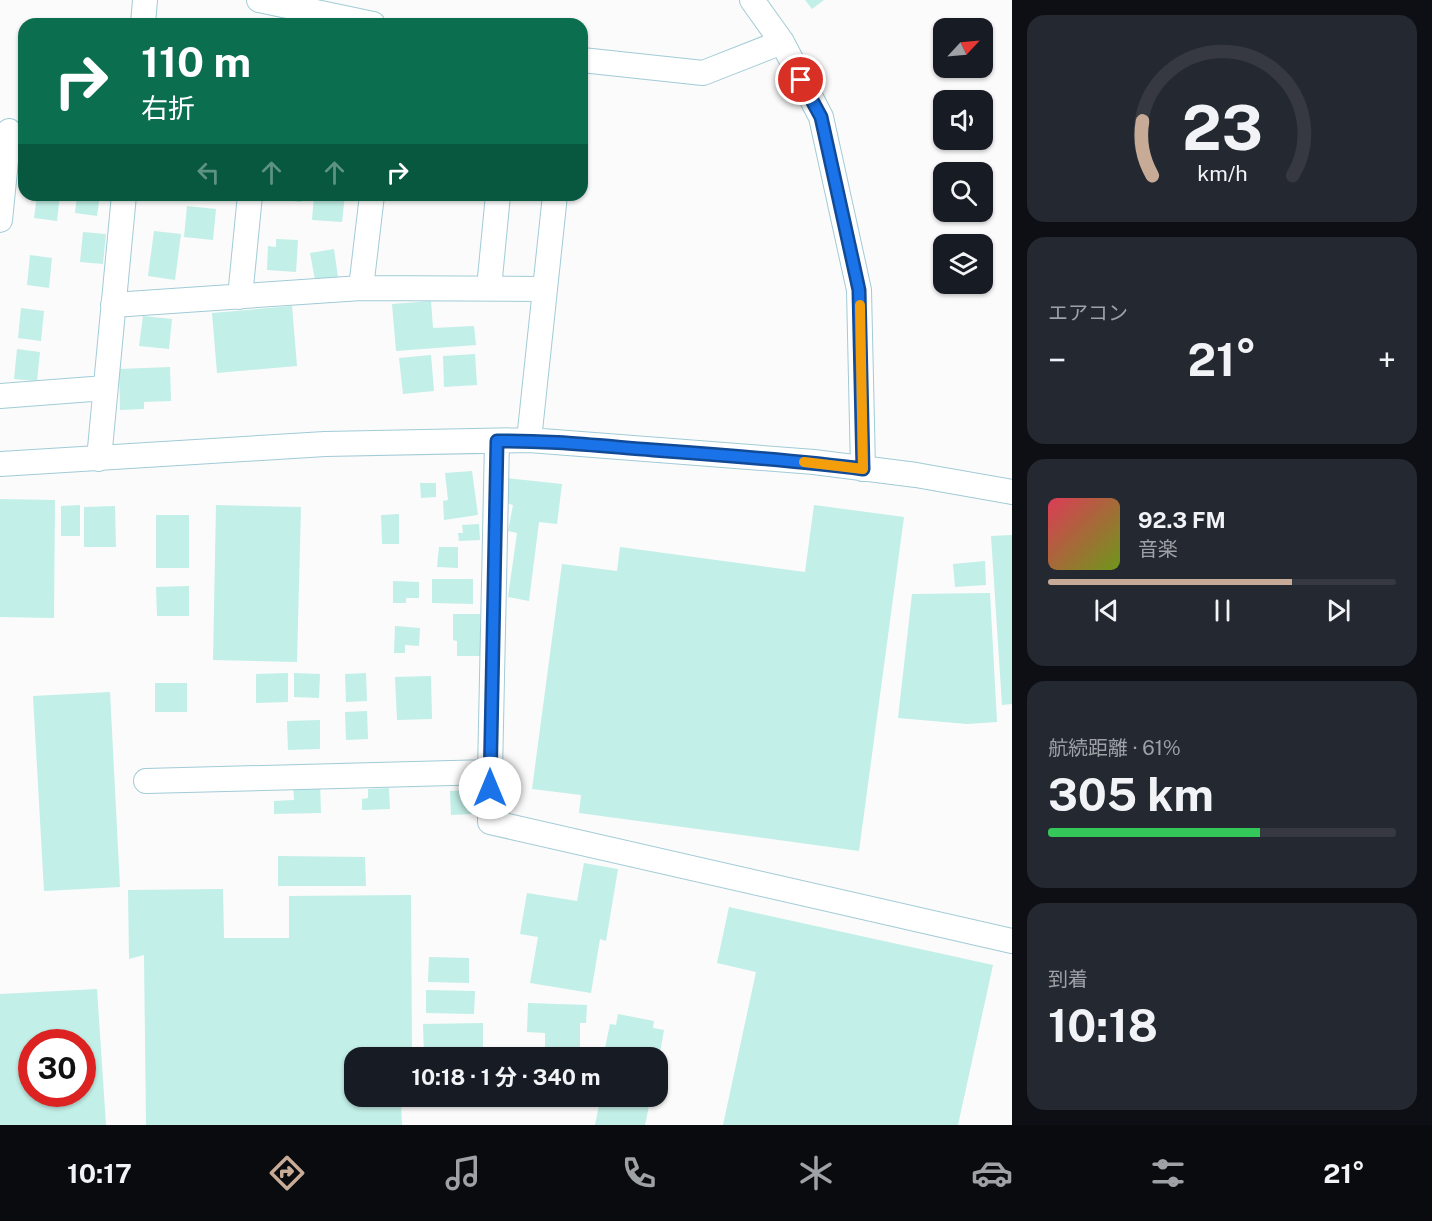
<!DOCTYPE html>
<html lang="ja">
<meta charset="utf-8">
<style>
:root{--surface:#171b24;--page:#242831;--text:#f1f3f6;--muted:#9ea1a6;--line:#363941;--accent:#c8ab96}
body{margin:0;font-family:"Public Sans","Noto Sans JP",sans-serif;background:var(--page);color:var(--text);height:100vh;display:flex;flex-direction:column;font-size:22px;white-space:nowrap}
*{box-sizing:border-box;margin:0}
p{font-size:20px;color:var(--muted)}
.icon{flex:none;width:33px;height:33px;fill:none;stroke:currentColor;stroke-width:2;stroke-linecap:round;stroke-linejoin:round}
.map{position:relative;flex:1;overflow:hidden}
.sheet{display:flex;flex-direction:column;gap:15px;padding:15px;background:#0d0f14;width:420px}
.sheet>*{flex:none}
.top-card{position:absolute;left:18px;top:18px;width:570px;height:183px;border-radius:18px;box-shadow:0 2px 4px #0004;background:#0b6e4f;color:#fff;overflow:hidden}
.needle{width:39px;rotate:64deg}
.tools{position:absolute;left:933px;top:18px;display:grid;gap:12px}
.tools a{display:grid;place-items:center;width:60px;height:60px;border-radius:12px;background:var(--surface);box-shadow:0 2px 4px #0004;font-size:30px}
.speed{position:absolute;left:18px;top:1029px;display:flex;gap:12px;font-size:30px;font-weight:700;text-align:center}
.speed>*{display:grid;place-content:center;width:78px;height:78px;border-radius:50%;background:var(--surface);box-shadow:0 2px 4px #0004;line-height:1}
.speed .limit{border:9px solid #d22;background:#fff;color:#111}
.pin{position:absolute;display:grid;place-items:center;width:51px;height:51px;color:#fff;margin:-26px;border:3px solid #fff;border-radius:50%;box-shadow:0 2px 6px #0007}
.me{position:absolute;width:66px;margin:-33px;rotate:0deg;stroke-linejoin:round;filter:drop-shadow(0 0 4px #0008)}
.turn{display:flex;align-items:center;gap:21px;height:126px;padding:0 24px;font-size:27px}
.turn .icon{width:78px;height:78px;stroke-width:2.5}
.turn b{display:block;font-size:42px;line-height:51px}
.lanes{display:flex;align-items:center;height:57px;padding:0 24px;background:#0003;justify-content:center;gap:30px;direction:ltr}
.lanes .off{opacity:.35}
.big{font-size:45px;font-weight:700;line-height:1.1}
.sheet .widget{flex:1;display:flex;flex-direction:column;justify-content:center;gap:9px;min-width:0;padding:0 21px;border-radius:18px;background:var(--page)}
.sheet .dial{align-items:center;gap:0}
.dial svg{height:156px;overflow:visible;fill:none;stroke:var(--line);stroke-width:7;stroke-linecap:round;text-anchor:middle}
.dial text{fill:var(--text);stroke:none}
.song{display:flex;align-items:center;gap:18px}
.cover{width:72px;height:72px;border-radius:9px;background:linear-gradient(135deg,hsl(350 70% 55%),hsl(80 70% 35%))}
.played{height:6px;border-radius:3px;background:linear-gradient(90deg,var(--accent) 70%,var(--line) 70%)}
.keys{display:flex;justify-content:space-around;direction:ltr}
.heat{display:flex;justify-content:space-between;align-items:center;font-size:33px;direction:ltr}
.charge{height:9px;border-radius:4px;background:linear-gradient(90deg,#34c759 61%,var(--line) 0)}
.trip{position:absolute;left:344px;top:1047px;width:324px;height:60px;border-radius:18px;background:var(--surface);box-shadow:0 2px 4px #0004;font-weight:700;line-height:60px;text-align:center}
.menu{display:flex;height:96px;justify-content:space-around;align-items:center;background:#090b0e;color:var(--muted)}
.menu .icon{width:42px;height:42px}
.menu .selected{color:var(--accent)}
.menu b{font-size:27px;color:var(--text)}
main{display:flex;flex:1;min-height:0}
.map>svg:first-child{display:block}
.building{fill:#c2efe7;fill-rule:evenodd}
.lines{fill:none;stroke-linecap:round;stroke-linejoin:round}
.minor-casing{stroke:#a1cbd6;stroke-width:26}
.minor{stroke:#fff;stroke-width:24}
.route-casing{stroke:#114b97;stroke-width:15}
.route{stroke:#1a73e8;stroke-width:10}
.slow{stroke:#f59e0b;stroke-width:10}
</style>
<main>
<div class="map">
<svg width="1012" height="1125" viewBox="0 0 1012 1125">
<rect width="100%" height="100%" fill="#fbfbfb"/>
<!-- building -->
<path class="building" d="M805 0H824L812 9Z
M37 195H60L57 221 34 218Z
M77 195H100L97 216 75 213Z
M202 195H220V199L202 197Z
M276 195H302L301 202 276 199Z
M314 195H345L342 222 312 220Z
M187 206 216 209 213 240 184 237Z
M154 231 181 234 175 280 148 276Z
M83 232 106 234 103 264 80 262Z
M276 239 298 240 296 272 267 270 268 246 276 247Z
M334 249 338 277 315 280 310 253Z
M30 255 52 258 49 288 27 285Z
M431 301 433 328 474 326 476 345 396 351 392 304Z
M292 306 297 366 217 373 212 313Z
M21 308 44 311 41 341 18 338Z
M143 316 172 319 169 349 139 346Z
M17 349 40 352 37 381 14 379Z
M475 354 477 385 444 387 443 356Z
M431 355 434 391 403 394 399 358Z
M170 367 171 401 144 402V409L120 410 119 369Z
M472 471 478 515 444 520 443 501 448 500 445 473Z
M506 478 562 484 557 524 539 522 529 601 508 597 517 533 508 531 513 505 503 502Z
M420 483H436V497L421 498Z
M0 499 55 500 54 618 0 617Z
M80 505V536H61V506Z
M216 505 301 507 297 662 213 660Z
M814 505 904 517 859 851 579 813 581 795 532 789 562 564 617 571 620 547 805 572Z
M115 506 116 547H84V507Z
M399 514V544H382L381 515Z
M156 515H189V568H156Z
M479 524 480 540 459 541 458 533H463L462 525Z
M1012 535V704L1002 705 991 536Z
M439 547H458V568L437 567Z
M985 561 986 585 955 587 953 564Z
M432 579H473V604L432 603Z
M393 581 419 582V598H406V603H393Z
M189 586V616H157L156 587Z
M990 593 997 722 967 724 898 718 912 594Z
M453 614H480V656H457V641L453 640Z
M395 626 420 628 419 646 405 645V653H394Z
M288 673V702L256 703V674Z
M294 673 320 674 319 698 294 697Z
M366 673 367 701 346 702 345 674Z
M431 676 432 719 397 720 395 677Z
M155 683H187V712H155Z
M110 692 120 887 44 891 33 696Z
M367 711 368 739 346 740 345 712Z
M320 720V749L288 750 287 721Z
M320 783 321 813 274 814V801L294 800 293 784Z
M389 788 390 809 362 810V799L368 798V789Z
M472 790 473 814 451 815 450 791Z
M278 856 365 857 366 886H278Z
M584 863 618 869 606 941 600 939 591 993 530 983 538 937 520 934 527 893 577 901Z
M223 889 224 938H289V896L411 895 412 1058H354V1096H413V1104H401L402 1125H146L144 955 129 959 128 890Z
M729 907 993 965 958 1125H723L756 972 717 963Z
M429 957 469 958V983L428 982Z
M97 989 106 1125H0V994ZM32 1042H82V1094H32Z
M426 990 475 991 474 1014 426 1013Z
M528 1003 587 1005 586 1023H580V1058H545V1033L527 1032Z
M618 1014 654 1021 653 1028 664 1030 659 1058H603L610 1024 616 1025Z
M483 1023V1054L489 1055V1058H424L423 1024Z
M601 1096H651L645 1125H595Z"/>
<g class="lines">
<defs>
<path id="minor" d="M259 0 373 24
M752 0 782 42 821 117 859 290 863 469
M143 24 145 0
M582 60 703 73 782 42
M0 220 9 131
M361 288 372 195
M489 288 498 195
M240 297 250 195
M113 305 361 288 545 289
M0 396 105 388
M529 440 555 195
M497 441 490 772V822L1012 941
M99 459 124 195
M0 464 325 444 529 440 814 462 916 475 1012 492
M146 781 490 772"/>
</defs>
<!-- minor casing -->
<use href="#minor" class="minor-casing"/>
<!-- minor -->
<use href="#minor" class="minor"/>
</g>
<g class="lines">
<defs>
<path id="route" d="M490 788 497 441C549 440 601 446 653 450 723 455 793 460 863 469L859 290 821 117 801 80"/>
</defs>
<!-- route casing -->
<use href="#route" class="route-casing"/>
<!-- route -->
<use href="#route" class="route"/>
<!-- slow -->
<path class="slow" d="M804 462 863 469 860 305"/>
</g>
</svg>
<div class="tools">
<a><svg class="needle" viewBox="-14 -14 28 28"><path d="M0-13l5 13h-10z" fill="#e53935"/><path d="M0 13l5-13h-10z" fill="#9ea1a6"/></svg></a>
<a><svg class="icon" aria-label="sound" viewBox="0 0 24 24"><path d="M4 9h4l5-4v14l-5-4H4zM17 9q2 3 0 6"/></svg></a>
<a><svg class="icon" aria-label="search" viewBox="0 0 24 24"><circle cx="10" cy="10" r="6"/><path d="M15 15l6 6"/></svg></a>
<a><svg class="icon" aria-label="layers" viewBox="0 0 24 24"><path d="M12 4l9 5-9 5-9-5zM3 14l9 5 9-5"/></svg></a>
</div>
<div class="speed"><div class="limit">30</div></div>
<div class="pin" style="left:801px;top:80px;background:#d93025"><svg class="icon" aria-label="arrive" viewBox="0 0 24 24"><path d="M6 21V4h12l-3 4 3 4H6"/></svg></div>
<svg class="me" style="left:490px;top:788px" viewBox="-20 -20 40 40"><circle r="19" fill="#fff"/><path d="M0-13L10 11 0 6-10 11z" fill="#1a73e8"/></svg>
<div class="trip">10:18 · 1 分 · 340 m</div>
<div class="top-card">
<div class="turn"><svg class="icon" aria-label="right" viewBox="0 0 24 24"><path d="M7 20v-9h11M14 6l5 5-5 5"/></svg><div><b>110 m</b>右折</div></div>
<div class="lanes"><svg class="icon off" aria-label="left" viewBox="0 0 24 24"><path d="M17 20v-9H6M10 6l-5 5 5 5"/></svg><svg class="icon off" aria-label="ahead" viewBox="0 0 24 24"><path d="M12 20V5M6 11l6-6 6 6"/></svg><svg class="icon off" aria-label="ahead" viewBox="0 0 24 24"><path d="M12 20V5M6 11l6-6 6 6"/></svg><svg class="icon" aria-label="right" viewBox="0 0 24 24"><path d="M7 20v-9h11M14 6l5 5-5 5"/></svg></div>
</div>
</div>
<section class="sheet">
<div class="widget dial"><svg viewBox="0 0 100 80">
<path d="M14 69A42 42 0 1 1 86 69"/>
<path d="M14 69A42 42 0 0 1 9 41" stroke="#c8ab96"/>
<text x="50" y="56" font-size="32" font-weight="700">23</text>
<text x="50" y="72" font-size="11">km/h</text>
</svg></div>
<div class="widget"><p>エアコン</p>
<div class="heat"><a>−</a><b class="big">21°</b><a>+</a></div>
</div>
<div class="widget">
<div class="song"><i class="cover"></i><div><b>92.3 FM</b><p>音楽</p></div></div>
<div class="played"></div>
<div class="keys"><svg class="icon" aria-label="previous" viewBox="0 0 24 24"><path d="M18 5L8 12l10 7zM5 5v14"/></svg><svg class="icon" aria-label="pause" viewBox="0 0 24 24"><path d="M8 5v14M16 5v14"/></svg><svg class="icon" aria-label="next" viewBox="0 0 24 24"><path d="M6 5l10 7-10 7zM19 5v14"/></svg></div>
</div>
<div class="widget"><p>航続距離 · 61%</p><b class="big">305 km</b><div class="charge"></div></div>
<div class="widget"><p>到着</p><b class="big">10:18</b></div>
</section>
</main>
<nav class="menu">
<b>10:17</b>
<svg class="icon selected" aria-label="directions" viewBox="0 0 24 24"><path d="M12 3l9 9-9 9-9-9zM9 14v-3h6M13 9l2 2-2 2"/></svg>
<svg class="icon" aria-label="music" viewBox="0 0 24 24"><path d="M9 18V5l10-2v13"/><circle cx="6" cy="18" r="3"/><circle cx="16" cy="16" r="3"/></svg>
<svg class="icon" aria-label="phone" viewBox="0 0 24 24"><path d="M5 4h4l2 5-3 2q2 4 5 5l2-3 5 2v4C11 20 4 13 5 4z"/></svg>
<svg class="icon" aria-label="climate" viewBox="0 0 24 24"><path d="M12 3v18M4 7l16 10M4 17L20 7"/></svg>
<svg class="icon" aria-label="car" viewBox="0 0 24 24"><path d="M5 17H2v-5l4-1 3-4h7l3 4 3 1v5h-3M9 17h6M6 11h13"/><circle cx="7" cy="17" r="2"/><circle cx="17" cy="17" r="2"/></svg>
<svg class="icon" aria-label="filters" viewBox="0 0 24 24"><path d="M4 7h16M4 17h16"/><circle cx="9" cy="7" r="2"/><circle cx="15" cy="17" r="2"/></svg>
<b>21°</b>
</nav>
